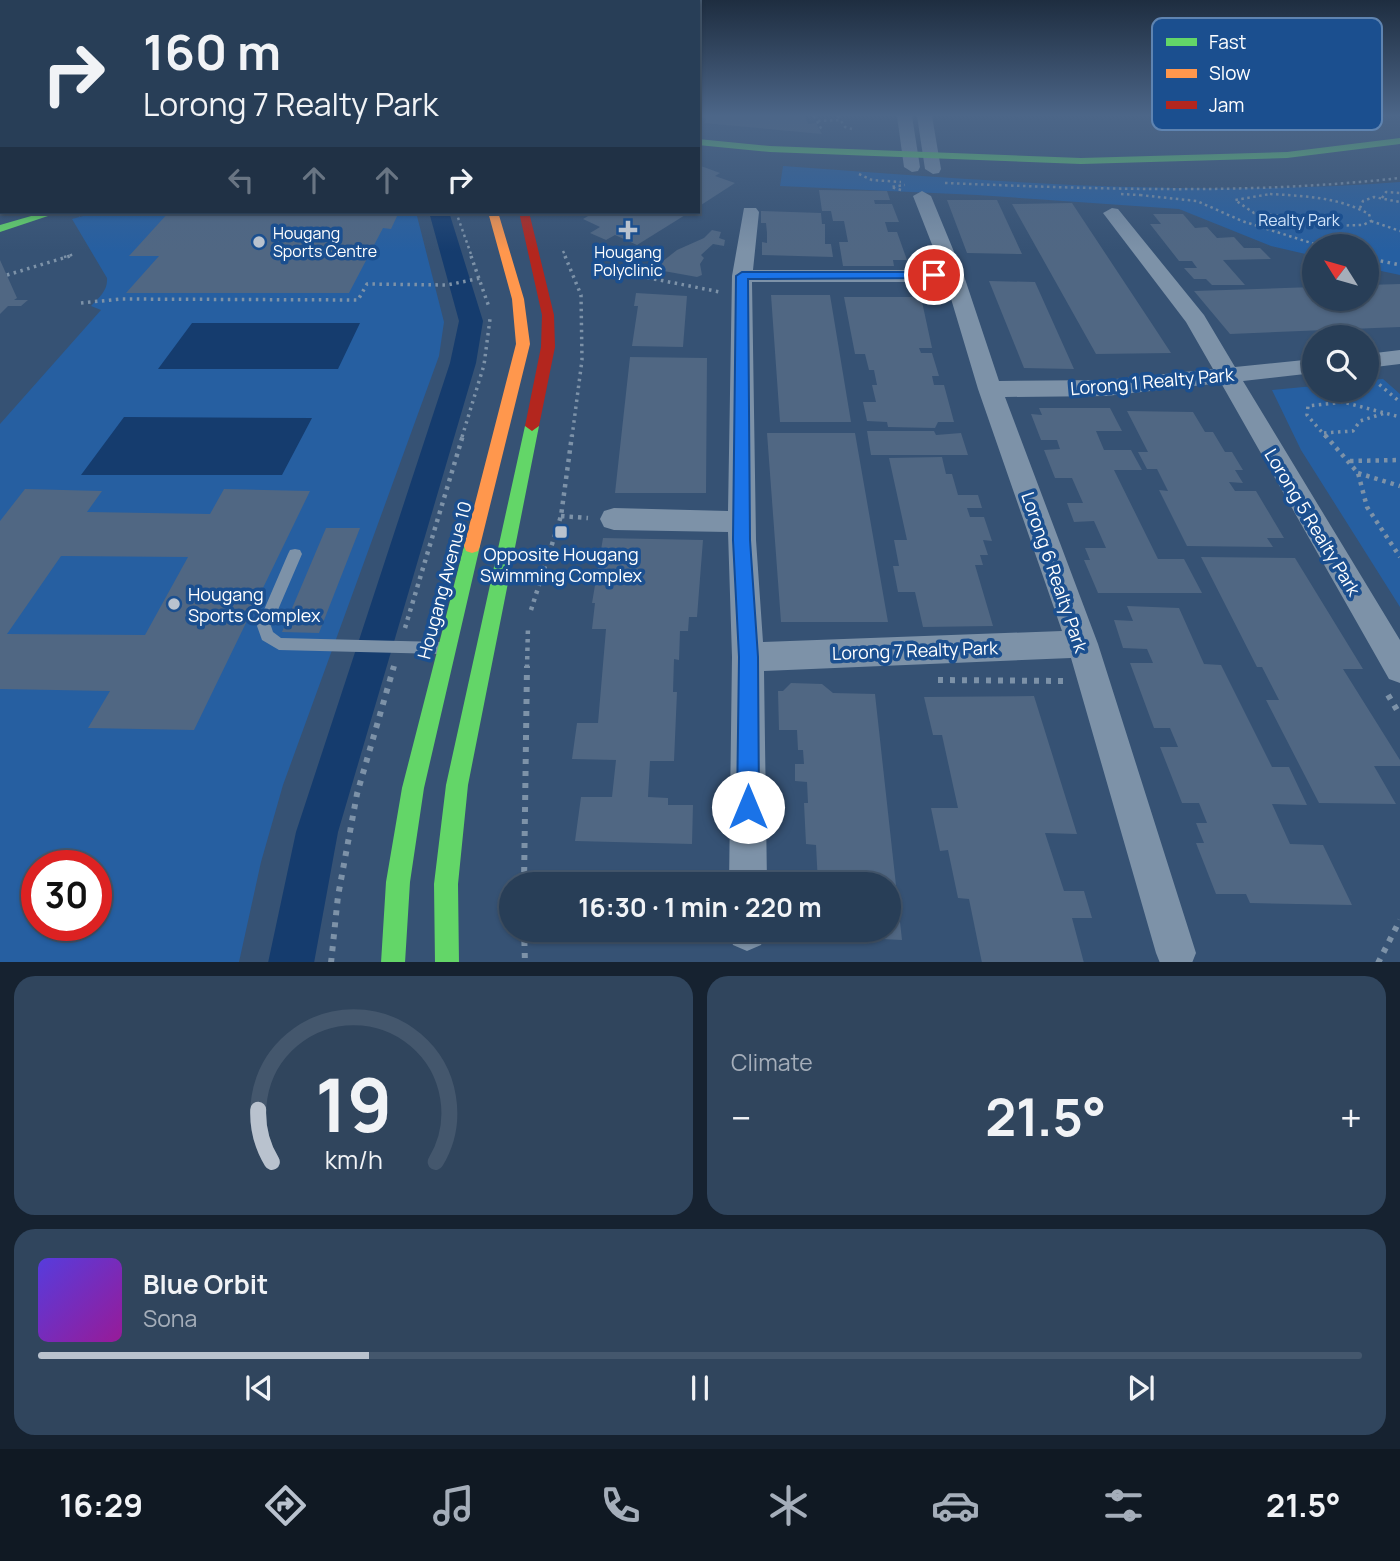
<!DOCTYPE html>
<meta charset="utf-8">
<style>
:root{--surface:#283e57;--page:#30455d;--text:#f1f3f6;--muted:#a5aeba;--line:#44576d;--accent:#b9c2ce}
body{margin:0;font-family:Manrope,sans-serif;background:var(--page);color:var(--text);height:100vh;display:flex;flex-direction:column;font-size:26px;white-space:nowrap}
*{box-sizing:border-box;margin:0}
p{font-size:23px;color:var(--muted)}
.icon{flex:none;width:38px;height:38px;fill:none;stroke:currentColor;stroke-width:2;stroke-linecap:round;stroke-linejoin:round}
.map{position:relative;height:962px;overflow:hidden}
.drawer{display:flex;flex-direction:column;gap:14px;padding:14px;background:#162230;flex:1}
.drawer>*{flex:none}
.top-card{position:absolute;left:0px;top:0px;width:700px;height:214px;box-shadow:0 2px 5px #0004,0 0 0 2px var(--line);background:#283e57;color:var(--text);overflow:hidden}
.needle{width:46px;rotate:307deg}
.tools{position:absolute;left:1302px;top:234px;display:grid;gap:14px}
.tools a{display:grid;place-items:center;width:77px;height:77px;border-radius:50%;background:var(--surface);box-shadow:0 2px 5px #0004,0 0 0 2px var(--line);font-size:35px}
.speed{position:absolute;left:21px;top:850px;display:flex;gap:14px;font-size:35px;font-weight:700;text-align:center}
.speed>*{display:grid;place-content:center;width:91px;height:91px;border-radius:50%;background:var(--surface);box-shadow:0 2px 5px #0004,0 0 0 2px var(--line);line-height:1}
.speed .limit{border:10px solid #d22;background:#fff;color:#111}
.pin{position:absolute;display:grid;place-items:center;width:60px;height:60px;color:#fff;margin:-30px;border:4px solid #fff;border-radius:50%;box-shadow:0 2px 7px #0007}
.me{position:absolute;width:77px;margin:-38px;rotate:0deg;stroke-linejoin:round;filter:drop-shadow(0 0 5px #0008)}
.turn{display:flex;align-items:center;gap:24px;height:147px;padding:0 28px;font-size:32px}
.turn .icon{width:91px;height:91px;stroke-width:2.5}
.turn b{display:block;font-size:49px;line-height:60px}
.lanes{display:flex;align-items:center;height:66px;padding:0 28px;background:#0003;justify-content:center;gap:35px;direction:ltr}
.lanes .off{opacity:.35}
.big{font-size:52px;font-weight:700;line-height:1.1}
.drawer .widget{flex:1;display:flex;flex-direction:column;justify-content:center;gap:10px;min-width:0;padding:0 24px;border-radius:21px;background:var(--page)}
.drawer .dial{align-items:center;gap:0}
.dial svg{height:182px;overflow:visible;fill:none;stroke:var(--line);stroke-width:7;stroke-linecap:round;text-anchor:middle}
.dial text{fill:var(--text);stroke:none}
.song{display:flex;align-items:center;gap:21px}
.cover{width:84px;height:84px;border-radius:10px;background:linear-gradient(135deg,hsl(250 70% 55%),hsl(300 70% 35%))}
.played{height:7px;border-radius:4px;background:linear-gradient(90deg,var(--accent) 25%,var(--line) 25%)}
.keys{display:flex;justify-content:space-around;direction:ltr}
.heat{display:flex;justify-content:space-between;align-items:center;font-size:38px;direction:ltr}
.drawer .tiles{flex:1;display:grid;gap:14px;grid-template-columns:1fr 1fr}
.widget:last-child{grid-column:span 2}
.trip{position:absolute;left:499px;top:872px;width:402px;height:70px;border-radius:35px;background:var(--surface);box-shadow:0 2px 5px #0004,0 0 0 2px var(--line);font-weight:700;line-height:70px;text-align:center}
.menu{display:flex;height:112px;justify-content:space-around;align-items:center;background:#101923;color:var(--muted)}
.menu .icon{width:49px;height:49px}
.menu .on{color:var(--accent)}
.menu b{font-size:32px;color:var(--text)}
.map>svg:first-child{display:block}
.green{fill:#265fa1;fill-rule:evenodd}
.water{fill:#153c6e}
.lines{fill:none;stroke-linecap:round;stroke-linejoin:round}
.canal{fill:#153c6e;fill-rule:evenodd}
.building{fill:#506783;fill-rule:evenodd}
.path-far3{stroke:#7d92a8;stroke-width:2.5;stroke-dasharray:2.5 3.5;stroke-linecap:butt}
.path-far2{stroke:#7d92a8;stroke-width:3.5;stroke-dasharray:2.5 4.5;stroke-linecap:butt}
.path-far1{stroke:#7d92a8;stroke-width:4.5;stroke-dasharray:3.5 5;stroke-linecap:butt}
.path{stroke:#7d92a8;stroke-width:6;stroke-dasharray:5 7;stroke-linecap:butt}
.lane{fill:#7d92a8;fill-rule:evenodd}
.street{fill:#7d92a8;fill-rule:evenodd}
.fast{fill:#63d668;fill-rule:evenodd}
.slow{fill:#ff974d;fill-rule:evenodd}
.jam{fill:#b3261e;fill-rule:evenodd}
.route{fill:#1a73e8;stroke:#114b97;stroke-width:2}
.poi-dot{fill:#b9c2ce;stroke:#1b4f8f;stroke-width:2.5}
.labels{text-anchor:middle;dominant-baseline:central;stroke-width:7;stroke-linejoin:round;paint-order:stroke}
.far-park-label{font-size:16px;fill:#cfe3fa;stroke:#1b4f8f}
.far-poi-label{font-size:16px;fill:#fff;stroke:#1b4f8f;text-anchor:start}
.street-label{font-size:18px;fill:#fff;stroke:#1b4f8f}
.poi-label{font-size:18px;fill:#fff;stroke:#1b4f8f}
.key{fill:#1b4f8f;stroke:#5f84b1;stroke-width:2}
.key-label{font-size:19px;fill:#fff}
</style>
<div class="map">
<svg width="1400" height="963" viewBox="0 0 1400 963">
<rect width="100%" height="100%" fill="#365274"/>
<!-- green -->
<path class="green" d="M783 166C989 181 1194 198 1400 182V275L1367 268V247H1314V256L1271 246 1179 209 977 195 780 186Z
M98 212H416L444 322 439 356 283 785 261 862 239 962 0 963V424L101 310 91 306C99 297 108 291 107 278L72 219ZM37 866H96V926H37Z
M1383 379 1400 394V607L1301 450 1272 390 1314 386V390H1367V380Z"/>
<!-- water -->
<path class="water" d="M192 323H360L338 369H158Z
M124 417 312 418 282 475H81Z"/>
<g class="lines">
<!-- canal -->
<path class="canal" d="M429 212H449L483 321 476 363 338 832 314 963H268L296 832 450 363 459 321Z"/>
</g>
<!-- building -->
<path class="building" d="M698 116H804L808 124 816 123 822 134 704 123 706 119Z
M701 166 720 173 715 176 735 183 698 207V167Z
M819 190 887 191 890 200H874L875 204H892L899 222H885L888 232H897L907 260H893L894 266H843L839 242H848L844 221H833L831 211H822Z
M947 200H997L1022 254 967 253Z
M1072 203 1154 327 1171 353 1096 354 1012 204Z
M761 211 821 213 822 224H825V244H831L833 257 762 255V242L767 243V233L766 223H761Z
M169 212H399L391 229 383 228 349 293H126L159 256H129Z
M595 212H690L637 245 615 235 606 240 590 233 600 227 583 219Z
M1153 214H1183L1195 228 1207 227 1217 238 1234 237 1244 248H1260L1271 259 1223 260 1245 285H1212L1206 279H1194L1184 268H1197L1192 261H1179L1150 224H1161Z
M712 230 721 232 719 238 725 240 724 246 713 244 701 255 704 258 700 264 702 275 697 277 658 270V265L677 250 704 238Z
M0 260 17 298 14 300H28L21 306H8L0 314Z
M989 281 1035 282 1074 369 1024 368Z
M1400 284V327L1230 334 1194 291 1314 287V299H1367V285Z
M636 293 687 296 683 347 632 346 638 306H634Z
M771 295H830L851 422H780Z
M844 297H921L932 348H919L921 353H932L939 376H932L934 385H944L954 422H938L935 428 888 427 887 422 867 421 863 402H876L872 385H877L874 370H869L865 354H855Z
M630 357 707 358 706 493H615Z
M1039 408H1110L1122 431H1096L1104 450H1131L1142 470H1114L1158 559H1184L1202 593H1098L1084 560H1090L1085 548H1106L1094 521 1074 522 1067 503H1083L1072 478H1055L1044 450 1060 449 1057 440H1041L1031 414 1042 415Z
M1127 411 1193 412 1205 432H1213L1225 452H1232L1243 470H1235L1243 483 1229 482 1235 491H1256L1284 538H1267L1273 547 1187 546 1159 490 1168 491 1157 469H1147L1138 452H1148Z
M867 431H934L936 435 961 433 968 455H871Z
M767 433H855L888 622H781Z
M942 457 946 474H952L958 495H978L982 508H967L970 517H984L992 541 983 540 988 555H980L983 565H975L993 626 923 627 915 592H898L893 566H899L894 540H907L889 458Z
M25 489 102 491 87 512 210 514 224 489 310 491 194 730 88 728 110 691 0 689V521ZM61 556 188 557 145 635 7 634Z
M326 528H360L319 633 282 632Z
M603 538 703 540 697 617H689L688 631H680L679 660 674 659 673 692H677L674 761H650L648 797 668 798V805H693L692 844 575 841 581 797H612L616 760 572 759 577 723H598L606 629H592L595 603H592Z
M1201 557 1295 558 1363 669H1343L1400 760V766H1374L1396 804 1319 803 1266 700H1279L1262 667H1257Z
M1127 606 1179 608 1204 664 1221 665 1272 767H1289L1307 805 1272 804 1290 844 1323 845 1352 905 1250 903 1246 894H1216L1196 843H1204L1196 823H1207L1199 803H1182L1160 747H1178L1170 728H1154L1130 663H1153L1147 649 1123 648 1114 620 1133 621Z
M791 683 822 684 833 693 875 694 902 940 819 936 818 929H889V884H818L816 845 806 844 804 803H808L807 782 795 781V764H804L803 750H798L797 730H779L778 691H783Z
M1034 696 1077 834 1045 833 1064 891H1084L1092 918H1072L1084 963H982L969 899 958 898 948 850 940 851 931 808H958L942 735H933L924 697Z"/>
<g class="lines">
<!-- path-far3 -->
<path class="path-far3" d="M814 116 822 130
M838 116 845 127 852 129
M818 121 840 120
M859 174 872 180 901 182
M945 183C1097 189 1248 195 1400 178
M901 190 891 187 905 185
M1121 194 1140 195
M1270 194C1304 196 1338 197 1369 214L1371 221 1363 225 1321 226 1281 216 1254 213 1235 200Z
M1140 195 1197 201 1242 221 1324 247
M1382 198 1386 192 1400 193
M1360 208 1363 201 1374 197 1400 202
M456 212 472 257
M79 215 92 212
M1371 221 1400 231
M563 251 566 257
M64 257 75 254"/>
<!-- path-far2 -->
<path class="path-far2" d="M471 256 489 307
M565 256 581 295 582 360 572 437
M1367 258 1400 265
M626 260 644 277 720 292
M7 275 70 256
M81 303 121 299 358 300 367 284 447 285 481 278
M1374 380 1400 402
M1324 433 1353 431 1360 421 1385 413
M462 437 484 365 490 319
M1326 437 1307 415 1308 406 1343 402 1400 417"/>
<!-- path-far1 -->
<path class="path-far1" d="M1325 435 1358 473 1367 507 1400 557
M1350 461 1400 460
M1358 473 1400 486
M561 516 588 518
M531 610 561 516 572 435
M405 628 463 435
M527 668 528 626"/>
<!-- path -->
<path class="path" d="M938 680 1066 681
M1388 695 1400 715
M524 884 527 666
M524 929 525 963
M331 963 338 896 357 794 394 666
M1378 963 1400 920"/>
<!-- lane -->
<path class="lane" d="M295 549 300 550 302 554 271 626 273 632 281 638 441 642 446 643 448 648 446 653 441 654 279 650 262 640 257 626 288 554 290 550Z"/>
<!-- street -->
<path class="street" d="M897 116H912L920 167 918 171 912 172 904 167Z
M917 116H932L941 169 939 173 933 174 925 169Z
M922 191 931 196 964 276 999 381 1106 380 1213 369 1186 322 1103 213 1112 208 1118 209 1204 315 1235 367 1314 359V373L1243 381 1400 640V683L1389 679 1221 383 1106 396 1005 397 1098 644 1196 953 1192 963H1160L1156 953 1071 658 764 671 767 884H729L732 657 728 532 614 530 604 527 600 519 604 511 614 508 728 511 732 276 744 208H756L759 212 753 270H942L913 196ZM752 282H946L978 389 1062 631 763 642 756 540Z
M1400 350V364L1367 368V354Z
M727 929H767V931L761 945 747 951 733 945Z"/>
<!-- fast -->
<path class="fast" d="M1400 138V144L1287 158 1081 164 770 152 698 145V139L770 146 1081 158 1287 152Z
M45 212H60L0 232V225Z
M532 421 539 426 468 785 458 884 459 963H435L434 884 446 785 525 426Z
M472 539 478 541 480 546 424 788 410 882 405 963H381L386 882 402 788 464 546 466 541Z"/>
<!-- slow -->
<path class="slow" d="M488 212H498L524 299 530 344 480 546 478 551 472 553 466 551 464 546 516 344 512 299Z"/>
<!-- jam -->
<path class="jam" d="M519 212H529L554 315 555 347 539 426 532 431 525 426 541 347 542 315Z"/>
</g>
<!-- sky -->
<linearGradient id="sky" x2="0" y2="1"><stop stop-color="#1e2d40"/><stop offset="0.46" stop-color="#4c6688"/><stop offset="1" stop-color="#4c6688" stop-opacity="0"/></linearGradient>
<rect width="1400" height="251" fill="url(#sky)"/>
<!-- route -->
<path class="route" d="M934 272 940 275 938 278 748 279 750 540 758 657 759 807 755 815 748 818 740 815 737 807 739 657 733 540 736 276 742 272Z"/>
<!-- markers -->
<g class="poi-dot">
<path d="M624.5 219.5h7v7h7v7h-7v7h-7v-7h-7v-7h7z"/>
<circle cx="259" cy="242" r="7"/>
<rect x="554" y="525" width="14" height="14" rx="3.5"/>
<circle cx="174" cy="604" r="7"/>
</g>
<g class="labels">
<!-- far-park labels -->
<g class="far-park-label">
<text x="1299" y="220">Realty Park</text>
</g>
<!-- far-poi labels -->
<g class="far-poi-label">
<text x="273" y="233">Hougang<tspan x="273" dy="18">Sports Centre</tspan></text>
<text x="628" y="252" text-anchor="middle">Hougang<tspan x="628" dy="18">Polyclinic</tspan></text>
</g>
<!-- street labels -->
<g class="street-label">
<text transform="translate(1152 381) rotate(-5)">Lorong 1 Realty Park</text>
<text transform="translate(1313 522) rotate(59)">Lorong 5 Realty Park</text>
<text transform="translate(1055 572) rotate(71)">Lorong 6 Realty Park</text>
<text transform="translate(444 580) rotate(-75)">Hougang Avenue 10</text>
<text transform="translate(915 650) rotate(-2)">Lorong 7 Realty Park</text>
</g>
<!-- poi labels -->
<g class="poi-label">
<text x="561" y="554">Opposite Hougang<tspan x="561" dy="21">Swimming Complex</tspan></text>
<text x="188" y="594" text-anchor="start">Hougang<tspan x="188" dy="21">Sports Complex</tspan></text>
</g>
</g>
<!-- legend -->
<rect x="1152" y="18" width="230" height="112" rx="10" class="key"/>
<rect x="1166" y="38" width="31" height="8" fill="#63d668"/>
<rect x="1166" y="69" width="31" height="9" fill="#ff974d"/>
<rect x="1166" y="101" width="31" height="8" fill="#b3261e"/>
<g class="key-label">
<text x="1209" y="49">Fast</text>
<text x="1209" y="80">Slow</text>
<text x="1209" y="112">Jam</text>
</g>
</svg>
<div class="tools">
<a><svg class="needle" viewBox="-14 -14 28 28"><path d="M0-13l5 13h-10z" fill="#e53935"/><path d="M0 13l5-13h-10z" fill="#a5aeba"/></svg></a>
<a><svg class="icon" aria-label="search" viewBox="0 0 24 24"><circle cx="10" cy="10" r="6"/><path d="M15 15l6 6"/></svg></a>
</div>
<div class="speed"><div class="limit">30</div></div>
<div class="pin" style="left:934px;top:275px;background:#d93025"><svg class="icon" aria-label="arrive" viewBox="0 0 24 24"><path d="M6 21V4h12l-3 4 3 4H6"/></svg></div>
<svg class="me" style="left:748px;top:807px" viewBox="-20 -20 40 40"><circle r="19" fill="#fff"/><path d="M0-13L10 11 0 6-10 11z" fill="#1a73e8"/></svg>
<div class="trip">16:30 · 1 min · 220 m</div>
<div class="top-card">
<div class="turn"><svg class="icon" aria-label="right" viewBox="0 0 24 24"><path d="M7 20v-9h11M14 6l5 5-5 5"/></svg><div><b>160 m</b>Lorong 7 Realty Park</div></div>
<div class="lanes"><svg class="icon off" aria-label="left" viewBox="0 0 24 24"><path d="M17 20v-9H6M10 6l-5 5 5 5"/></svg><svg class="icon off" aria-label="ahead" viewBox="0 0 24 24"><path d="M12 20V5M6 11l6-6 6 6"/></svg><svg class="icon off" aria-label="ahead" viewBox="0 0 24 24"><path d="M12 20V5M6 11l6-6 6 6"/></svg><svg class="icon" aria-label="right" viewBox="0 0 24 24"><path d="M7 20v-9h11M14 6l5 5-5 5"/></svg></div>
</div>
</div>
<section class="drawer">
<div class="tiles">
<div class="widget dial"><svg viewBox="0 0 100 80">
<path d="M14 69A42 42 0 1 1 86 69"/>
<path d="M14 69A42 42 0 0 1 8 46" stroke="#b9c2ce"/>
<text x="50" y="56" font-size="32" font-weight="700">19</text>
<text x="50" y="72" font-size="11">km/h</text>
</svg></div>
<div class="widget"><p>Climate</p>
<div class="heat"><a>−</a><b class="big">21.5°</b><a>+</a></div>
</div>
<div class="widget">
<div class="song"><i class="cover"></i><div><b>Blue Orbit</b><p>Sona</p></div></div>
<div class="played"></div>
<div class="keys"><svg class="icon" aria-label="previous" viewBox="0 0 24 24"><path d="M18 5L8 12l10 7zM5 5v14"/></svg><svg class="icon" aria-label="pause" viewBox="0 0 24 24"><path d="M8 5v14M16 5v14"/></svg><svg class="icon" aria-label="next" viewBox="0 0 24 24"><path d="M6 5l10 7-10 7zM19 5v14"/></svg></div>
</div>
</div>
</section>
<nav class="menu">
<b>16:29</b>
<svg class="icon on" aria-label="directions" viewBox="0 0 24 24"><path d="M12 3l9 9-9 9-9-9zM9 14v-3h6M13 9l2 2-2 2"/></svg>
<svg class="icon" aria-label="music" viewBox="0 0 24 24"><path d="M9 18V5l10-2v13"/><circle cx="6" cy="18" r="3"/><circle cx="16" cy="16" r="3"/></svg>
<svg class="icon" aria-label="phone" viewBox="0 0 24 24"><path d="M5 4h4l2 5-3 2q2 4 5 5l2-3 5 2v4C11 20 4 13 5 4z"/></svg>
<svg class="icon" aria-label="climate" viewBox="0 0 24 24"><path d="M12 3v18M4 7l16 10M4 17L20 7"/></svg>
<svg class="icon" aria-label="car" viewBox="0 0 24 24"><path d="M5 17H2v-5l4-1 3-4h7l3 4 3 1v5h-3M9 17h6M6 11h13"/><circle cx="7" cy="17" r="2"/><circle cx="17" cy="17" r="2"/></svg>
<svg class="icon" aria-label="filters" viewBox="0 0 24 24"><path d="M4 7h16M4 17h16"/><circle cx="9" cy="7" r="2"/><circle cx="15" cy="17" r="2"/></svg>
<b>21.5°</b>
</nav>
